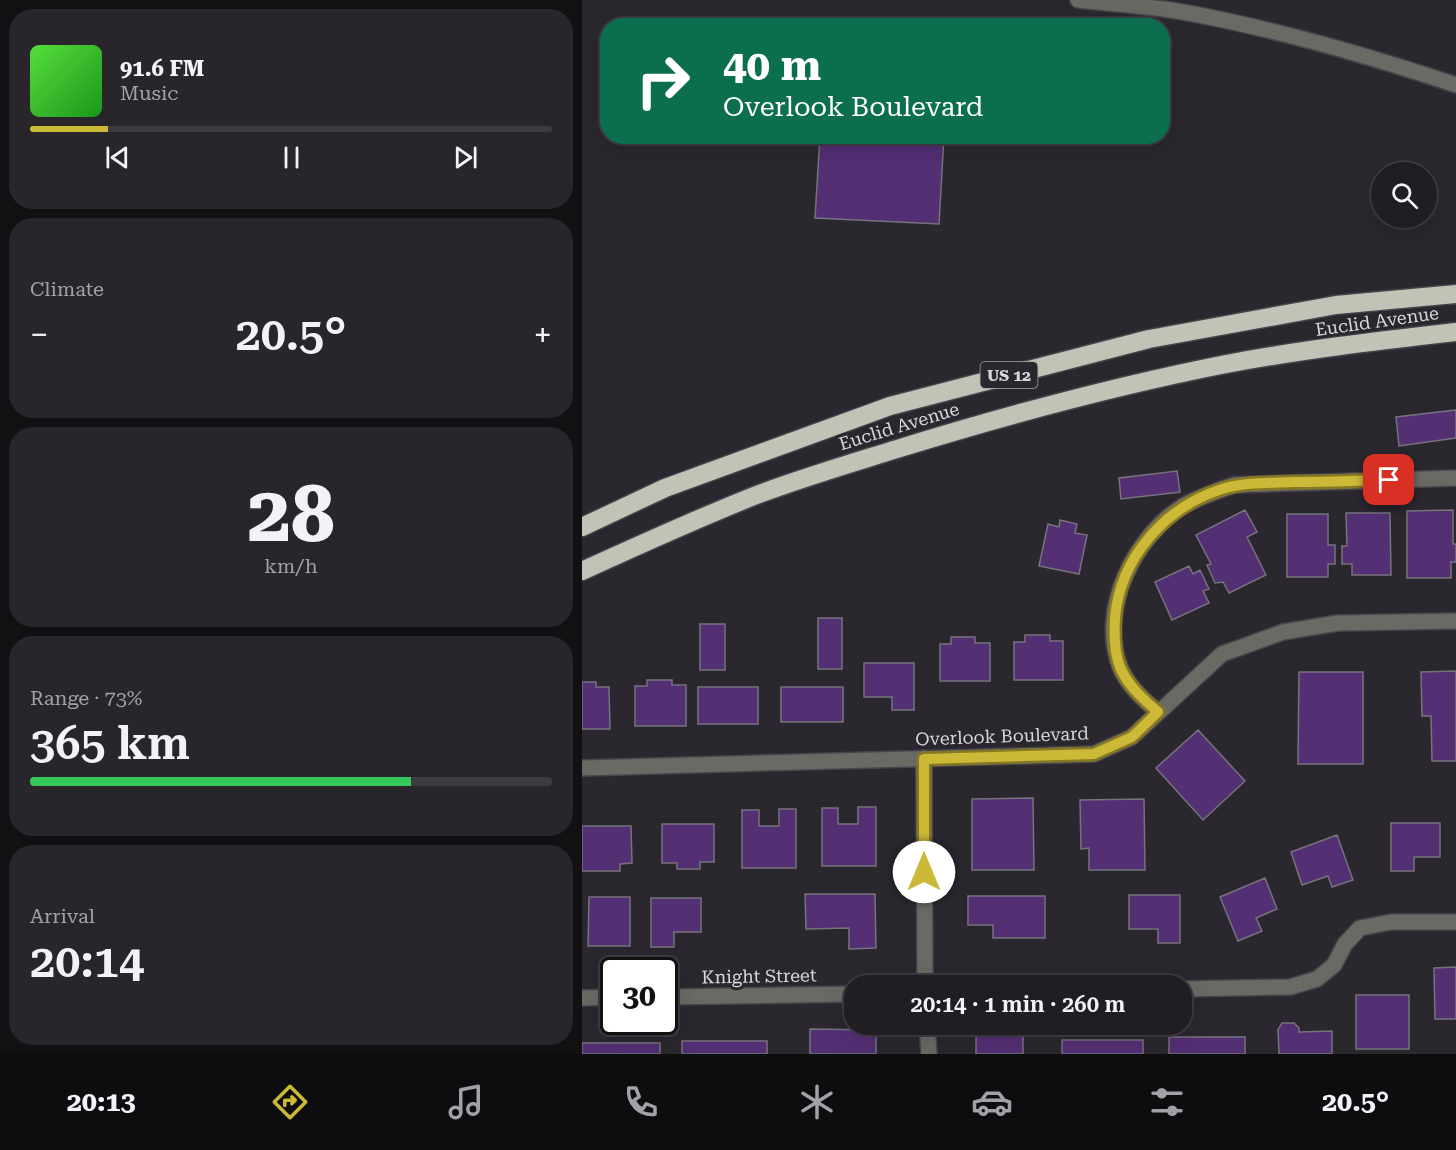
<!DOCTYPE html>
<meta charset="utf-8">
<style>
:root{--surface:#201d23;--page:#28262b;--text:#f1f3f6;--muted:#a2a2a6;--line:#3d3b41;--accent:#ccb938}
body{margin:0;font-family:"Roboto Serif",serif;background:var(--page);color:var(--text);height:100vh;display:flex;flex-direction:column;font-size:22px;white-space:nowrap}
*{box-sizing:border-box;margin:0}
p{font-size:20px;color:var(--muted)}
.icon{flex:none;width:33px;height:33px;fill:none;stroke:currentColor;stroke-width:2;stroke-linecap:round;stroke-linejoin:round}
.map{position:relative;flex:1;overflow:hidden}
.sheet{display:flex;flex-direction:column;gap:9px;padding:9px;background:#121013;width:582px}
.sheet>*{flex:none}
.hud{position:absolute;left:18px;top:18px;width:570px;height:126px;border-radius:24px;box-shadow:0 6px 24px #0002,0 0 0 2px var(--line);background:#0b6e4f;color:#fff;overflow:hidden}
.fabs{position:absolute;left:789px;top:162px;display:grid;gap:12px}
.fabs a{display:grid;place-items:center;width:66px;height:66px;border-radius:50%;background:var(--surface);box-shadow:0 6px 24px #0002,0 0 0 2px var(--line);font-size:30px}
.speed{position:absolute;left:18px;top:957px;display:flex;gap:12px;font-size:30px;font-weight:700;text-align:center}
.speed>*{display:grid;place-content:center;width:78px;height:78px;border-radius:50%;background:var(--surface);box-shadow:0 6px 24px #0002,0 0 0 2px var(--line);line-height:1}
.speed .limit{border:3px solid #111;border-radius:9px;background:#fff;color:#111}
.pin{position:absolute;display:grid;place-items:center;width:51px;height:51px;color:#fff;margin:-26px;border-radius:12px;box-shadow:0 3px 9px #0006}
.me{position:absolute;width:66px;margin:-33px;rotate:0deg;stroke-linejoin:round;filter:drop-shadow(0 0 4px #0008)}
.turn{display:flex;align-items:center;gap:21px;height:126px;padding:0 24px;font-size:27px}
.turn .icon{width:78px;height:78px;stroke-width:2.5}
.turn b{display:block;font-size:42px;line-height:51px}
.big{font-size:45px;font-weight:600;line-height:1.1}
.sheet .widget{flex:1;display:flex;flex-direction:column;justify-content:center;gap:9px;min-width:0;padding:0 21px;border-radius:24px;background:var(--page)}
.sheet .dial{align-items:center;gap:0}
.dial b{font-size:78px;line-height:1}
.song{display:flex;align-items:center;gap:18px}
.cover{width:72px;height:72px;border-radius:9px;background:linear-gradient(135deg,hsl(110 70% 55%),hsl(120 70% 35%))}
.played{height:6px;border-radius:3px;background:linear-gradient(90deg,var(--accent) 15%,var(--line) 15%)}
.keys{display:flex;justify-content:space-around;direction:ltr}
.heat{display:flex;justify-content:space-between;align-items:center;font-size:33px;direction:ltr}
.charge{height:9px;border-radius:4px;background:linear-gradient(90deg,#34c759 73%,var(--line) 0)}
.trip{position:absolute;left:262px;top:975px;width:348px;height:60px;border-radius:24px;background:var(--surface);box-shadow:0 6px 24px #0002,0 0 0 2px var(--line);font-weight:600;line-height:60px;text-align:center}
.tab-bar{display:flex;height:96px;justify-content:space-around;align-items:center;background:#0d0c0e;color:var(--muted)}
.tab-bar .icon{width:42px;height:42px}
.tab-bar .on{color:var(--accent)}
.tab-bar b{font-size:27px;color:var(--text)}
main{display:flex;flex:1;min-height:0}
.map>svg:first-child{display:block}
.building{fill:#532f74;stroke:#77737c;stroke-width:1.5}
.lines{fill:none;stroke-linecap:round;stroke-linejoin:round}
.minor-casing{stroke:#47434b;stroke-width:18}
.highway-casing{stroke:#47434b;stroke-width:21}
.minor{stroke:#6a6964;stroke-width:15}
.highway{stroke:#c3c2b7;stroke-width:18}
.route-casing{stroke:#857824;stroke-width:15}
.route{stroke:#ccb938;stroke-width:10}
.labels{text-anchor:middle;dominant-baseline:central;stroke-width:6;stroke-linejoin:round;paint-order:stroke}
.shield{fill:#2b272f;stroke:#a5a2a8;stroke-width:1.5}
.shield-label{font-size:16px;font-weight:bold;fill:#d9d6dc}
.street-label{font-size:18px;fill:#d9d6dc;stroke:#2b272f}
</style>
<main>
<section class="sheet">
<div class="widget">
<div class="song"><i class="cover"></i><div><b>91.6 FM</b><p>Music</p></div></div>
<div class="played"></div>
<div class="keys"><svg class="icon" aria-label="previous" viewBox="0 0 24 24"><path d="M18 5L8 12l10 7zM5 5v14"/></svg><svg class="icon" aria-label="pause" viewBox="0 0 24 24"><path d="M8 5v14M16 5v14"/></svg><svg class="icon" aria-label="next" viewBox="0 0 24 24"><path d="M6 5l10 7-10 7zM19 5v14"/></svg></div>
</div>
<div class="widget"><p>Climate</p>
<div class="heat"><a>−</a><b class="big">20.5°</b><a>+</a></div>
</div>
<div class="widget dial"><b>28</b><p>km/h</p></div>
<div class="widget"><p>Range · 73%</p><b class="big">365 km</b><div class="charge"></div></div>
<div class="widget"><p>Arrival</p><b class="big">20:14</b></div>
</section>
<div class="map">
<svg width="874" height="1054" viewBox="0 0 874 1054">
<rect width="100%" height="100%" fill="#2b272f"/>
<!-- building -->
<path class="building" d="M238 136H362L357 224 233 218Z
M874 410V438L817 446 814 417Z
M595 471 598 492 539 499 537 478Z
M663 510 675 532 665 537 684 575 647 593 641 582 633 583 625 565 629 564 614 535Z
M871 510V544H874V562H869V578H825V511Z
M764 513H808L809 575H770V564H760V546H765Z
M705 514H746V545H753V564H746V577H705Z
M478 520 495 524 493 533 505 535 497 574 457 566 466 524 477 527Z
M607 566 611 574 618 570 627 589 621 591 627 603 590 620 573 582Z
M236 618H260V669H236Z
M118 624H143V670H118Z
M443 635H468V641H481V680H432V642H443Z
M369 637H393V643H408V681H358V644H369Z
M282 663H332V710H310V697H282Z
M874 671V761H850L849 716H840L839 672Z
M717 672H781V764H716Z
M65 680H90V685H104V726H53V686H65Z
M0 682H14V687H27L28 729H0Z
M116 687H176V724H116Z
M199 687H261V722H199Z
M616 730 663 781 621 820 574 768Z
M451 798 452 870H390V799Z
M562 799 563 870H507V848L499 849 498 800Z
M276 807H294V866H240V808H256V824H276Z
M197 809H214V868H160V810H177V826H197Z
M809 823H858V857H832V871H809Z
M80 824H132V862H118V869H95V863H80Z
M0 826H49L50 863 38 864V871H0Z
M755 835 771 880 750 887 746 876 720 885 709 852Z
M683 878 695 909 674 918 680 931 656 941 638 897Z
M223 894H293L294 948 267 949V928L224 929Z
M547 895H598V943H576V929H547Z
M386 896H463V938H411V925H386Z
M7 897H48V946H6Z
M69 898H119V932H92V947H69Z
M874 967V1019H853L852 968Z
M774 995H827V1049H774Z
M700 1023H712L717 1028V1032L750 1031V1054H697L696 1030Z
M228 1029 294 1030V1054H228Z
M394 1033H441V1054H394Z
M587 1037H663V1054H587Z
M480 1040H561V1054H480Z
M100 1041H185V1054H100Z
M0 1043H78V1054H0Z"/>
<g class="lines">
<defs>
<path id="minor" d="M496 0C531 4 566 6 601 12 693 29 785 55 874 85
M576 712C561 699 546 686 538 667 516 610 552 537 601 506 617 497 635 491 652 485L874 478
M342 758 343 986
M0 768 512 754 550 737 640 654 701 632 756 623 874 621
M600 989 708 987 735 979 752 965 763 944 778 928 809 922H874
M82 997 273 994
M0 998 32 997
M345 1024 347 1054"/>
<path id="highway" d="M0 527 83 488 308 406 567 339 754 305 874 294
M0 571C57 545 114 519 172 496 219 478 267 464 315 449 422 416 529 387 639 365 716 350 795 341 874 332"/>
</defs>
<!-- minor casing -->
<use href="#minor" class="minor-casing"/>
<!-- highway casing -->
<use href="#highway" class="highway-casing"/>
<!-- minor -->
<use href="#minor" class="minor"/>
<!-- highway -->
<use href="#highway" class="highway"/>
</g>
<g class="lines">
<defs>
<path id="route" d="M342 872V759L512 754 550 737 576 712C561 699 546 686 538 667 532 652 532 634 533 618 538 558 583 507 640 489 663 482 688 483 712 482 744 482 775 481 807 480"/>
</defs>
<!-- route casing -->
<use href="#route" class="route-casing"/>
<!-- route -->
<use href="#route" class="route"/>
</g>
<g class="labels">
<!-- shield labels -->
<rect class="shield" x="398.5" y="362" width="57" height="26" rx="4.5"/>
<g class="shield-label">
<text x="427" y="375">US 12</text>
</g>
<!-- street labels -->
<g class="street-label">
<text transform="translate(795 321) rotate(-8)">Euclid Avenue</text>
<text transform="translate(317 426) rotate(-17)">Euclid Avenue</text>
<text transform="translate(420 736) rotate(-2)">Overlook Boulevard</text>
<text transform="translate(177 976) rotate(-1)">Knight Street</text>
</g>
</g>
</svg>
<div class="fabs">
<a><svg class="icon" aria-label="search" viewBox="0 0 24 24"><circle cx="10" cy="10" r="6"/><path d="M15 15l6 6"/></svg></a>
</div>
<div class="speed"><div class="limit">30</div></div>
<div class="pin" style="left:807px;top:480px;background:#d93025"><svg class="icon" aria-label="arrive" viewBox="0 0 24 24"><path d="M6 21V4h12l-3 4 3 4H6"/></svg></div>
<svg class="me" style="left:342px;top:872px" viewBox="-20 -20 40 40"><circle r="19" fill="#fff"/><path d="M0-13L10 11 0 6-10 11z" fill="#ccb938"/></svg>
<div class="trip">20:14 · 1 min · 260 m</div>
<div class="hud">
<div class="turn"><svg class="icon" aria-label="right" viewBox="0 0 24 24"><path d="M7 20v-9h11M14 6l5 5-5 5"/></svg><div><b>40 m</b>Overlook Boulevard</div></div>
</div>
</div>
</main>
<nav class="tab-bar">
<b>20:13</b>
<svg class="icon on" aria-label="directions" viewBox="0 0 24 24"><path d="M12 3l9 9-9 9-9-9zM9 14v-3h6M13 9l2 2-2 2"/></svg>
<svg class="icon" aria-label="music" viewBox="0 0 24 24"><path d="M9 18V5l10-2v13"/><circle cx="6" cy="18" r="3"/><circle cx="16" cy="16" r="3"/></svg>
<svg class="icon" aria-label="phone" viewBox="0 0 24 24"><path d="M5 4h4l2 5-3 2q2 4 5 5l2-3 5 2v4C11 20 4 13 5 4z"/></svg>
<svg class="icon" aria-label="climate" viewBox="0 0 24 24"><path d="M12 3v18M4 7l16 10M4 17L20 7"/></svg>
<svg class="icon" aria-label="car" viewBox="0 0 24 24"><path d="M5 17H2v-5l4-1 3-4h7l3 4 3 1v5h-3M9 17h6M6 11h13"/><circle cx="7" cy="17" r="2"/><circle cx="17" cy="17" r="2"/></svg>
<svg class="icon" aria-label="filters" viewBox="0 0 24 24"><path d="M4 7h16M4 17h16"/><circle cx="9" cy="7" r="2"/><circle cx="15" cy="17" r="2"/></svg>
<b>20.5°</b>
</nav>
